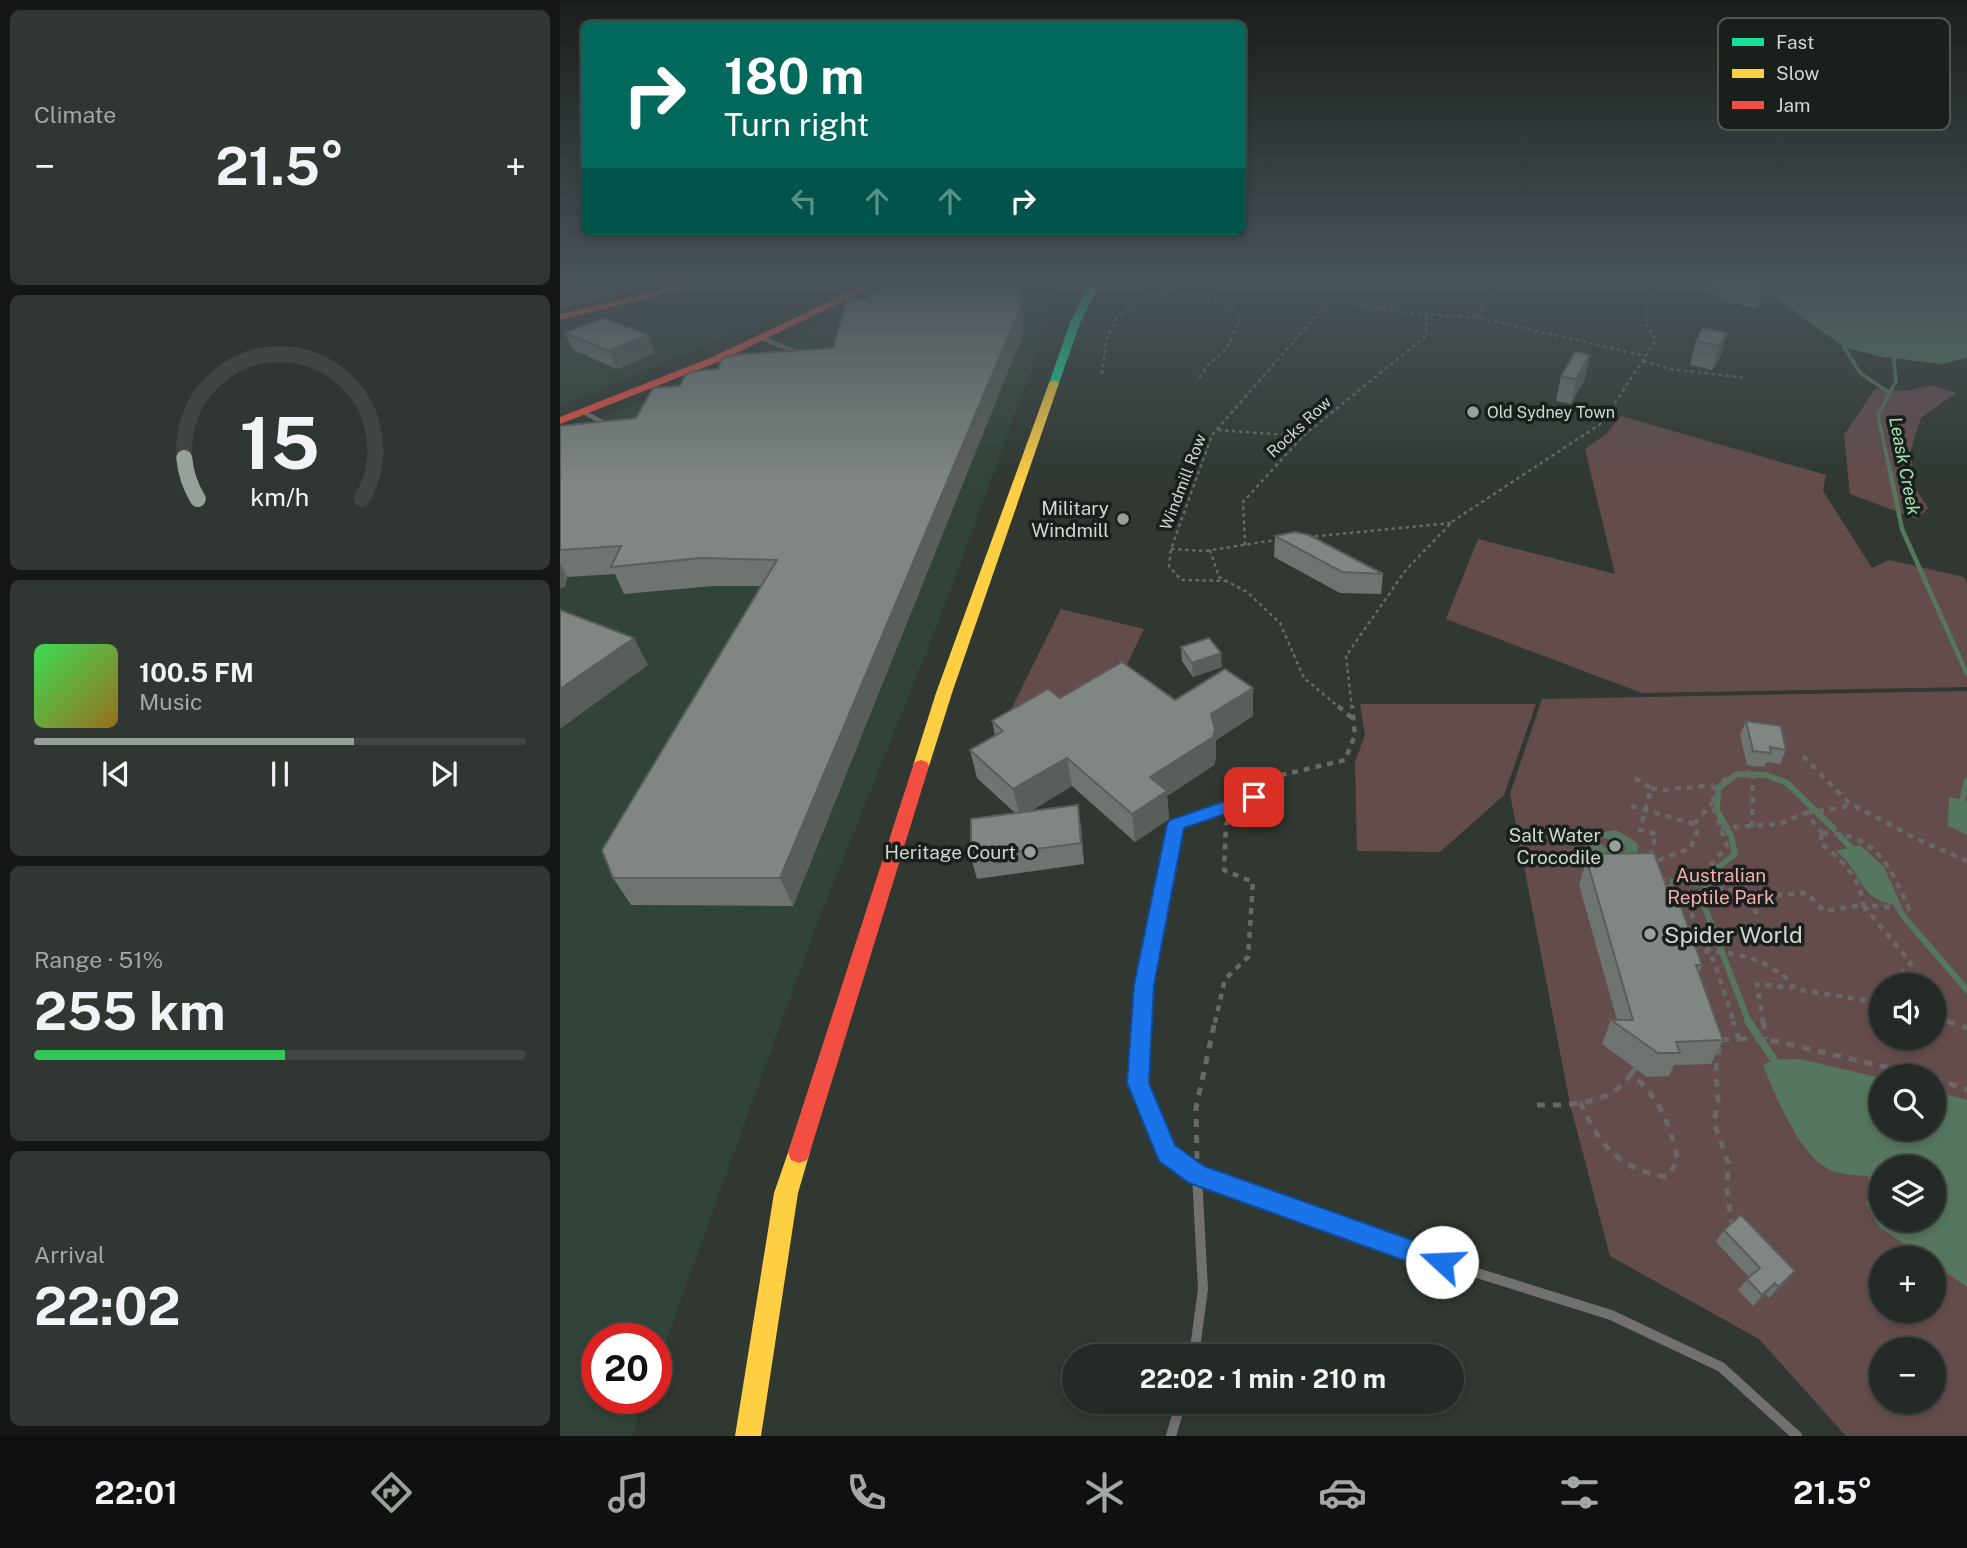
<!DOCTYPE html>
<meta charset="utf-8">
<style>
:root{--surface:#242a25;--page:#303632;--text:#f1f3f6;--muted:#a3a7a7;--line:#414642;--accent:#97a099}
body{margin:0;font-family:"Public Sans",sans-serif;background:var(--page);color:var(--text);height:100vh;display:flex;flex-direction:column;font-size:26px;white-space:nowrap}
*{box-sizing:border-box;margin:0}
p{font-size:23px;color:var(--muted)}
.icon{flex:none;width:38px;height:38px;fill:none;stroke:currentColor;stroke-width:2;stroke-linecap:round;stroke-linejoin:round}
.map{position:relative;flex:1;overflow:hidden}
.side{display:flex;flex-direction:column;gap:10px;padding:10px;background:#141714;width:560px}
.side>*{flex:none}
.top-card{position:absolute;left:21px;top:21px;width:665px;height:214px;border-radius:10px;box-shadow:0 4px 10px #0003,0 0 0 2px var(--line);background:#00695c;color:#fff;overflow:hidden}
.tools{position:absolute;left:1309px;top:973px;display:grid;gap:14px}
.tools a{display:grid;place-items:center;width:77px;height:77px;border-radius:50%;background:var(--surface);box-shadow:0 4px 10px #0003,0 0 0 2px var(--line);font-size:35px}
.speed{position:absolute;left:21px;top:1323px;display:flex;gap:14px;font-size:35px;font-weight:700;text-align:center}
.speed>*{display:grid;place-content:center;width:91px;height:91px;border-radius:50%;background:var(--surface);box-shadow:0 4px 10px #0003,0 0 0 2px var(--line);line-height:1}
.speed .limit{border:10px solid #d22;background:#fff;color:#111}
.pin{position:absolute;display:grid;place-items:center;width:60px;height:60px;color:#fff;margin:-30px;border-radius:14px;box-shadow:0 4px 10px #0006}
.me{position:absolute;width:77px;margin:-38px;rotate:290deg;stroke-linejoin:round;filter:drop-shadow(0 0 5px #0008)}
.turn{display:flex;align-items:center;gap:24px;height:147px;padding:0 28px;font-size:32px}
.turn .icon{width:91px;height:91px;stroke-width:2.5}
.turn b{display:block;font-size:49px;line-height:60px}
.lanes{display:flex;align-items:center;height:66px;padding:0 28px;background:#0003;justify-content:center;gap:35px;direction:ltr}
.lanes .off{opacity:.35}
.big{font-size:52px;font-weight:700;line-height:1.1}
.side .tile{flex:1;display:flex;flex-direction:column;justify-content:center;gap:10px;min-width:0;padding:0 24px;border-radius:10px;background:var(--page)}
.side .dial{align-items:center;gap:0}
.dial svg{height:182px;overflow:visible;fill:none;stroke:var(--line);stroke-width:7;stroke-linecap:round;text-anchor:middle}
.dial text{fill:var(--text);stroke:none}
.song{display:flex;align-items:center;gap:21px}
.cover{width:84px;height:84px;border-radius:10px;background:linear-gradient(135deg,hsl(130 70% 55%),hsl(40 70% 35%))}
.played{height:7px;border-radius:4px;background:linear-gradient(90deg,var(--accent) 65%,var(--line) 65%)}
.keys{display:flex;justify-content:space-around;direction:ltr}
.heat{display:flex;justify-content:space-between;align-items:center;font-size:38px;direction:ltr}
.charge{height:10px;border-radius:5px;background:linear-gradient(90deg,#34c759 51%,var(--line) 0)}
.trip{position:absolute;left:502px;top:1344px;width:402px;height:70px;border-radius:35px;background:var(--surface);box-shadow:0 4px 10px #0003,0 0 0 2px var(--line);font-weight:700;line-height:70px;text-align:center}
.menu{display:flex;height:112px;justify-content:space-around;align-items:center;background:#0e110f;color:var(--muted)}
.menu .icon{width:49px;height:49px}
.menu .active{color:var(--accent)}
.menu b{font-size:32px;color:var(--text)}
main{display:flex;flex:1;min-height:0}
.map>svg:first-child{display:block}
.built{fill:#314437}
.green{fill:#654c4c;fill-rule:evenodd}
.water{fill:#55765f;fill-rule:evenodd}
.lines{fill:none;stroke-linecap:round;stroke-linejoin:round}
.stream-far3{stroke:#55765f;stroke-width:3.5}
.stream-far2{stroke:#55765f;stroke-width:4.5}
.stream-far1{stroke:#55765f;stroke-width:6}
.stream{stroke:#55765f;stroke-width:8}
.path-far2{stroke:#686967;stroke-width:2.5;stroke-dasharray:3.5 3.5;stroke-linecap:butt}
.path-far1{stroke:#686967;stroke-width:4.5;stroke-dasharray:6 6;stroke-linecap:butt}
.path{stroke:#686967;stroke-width:5;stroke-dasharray:8 8;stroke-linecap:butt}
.lane-far2{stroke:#727170;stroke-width:4.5}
.lane-far1{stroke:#727170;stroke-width:8}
.lane{stroke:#727170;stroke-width:10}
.fast{fill:#16e098;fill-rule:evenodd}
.slow{fill:#ffcf43;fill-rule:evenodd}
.jam{fill:#f24e42;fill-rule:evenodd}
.wall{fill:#6e7470}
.shaded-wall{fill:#5a5e5b}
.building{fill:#808782;stroke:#5a5e5b;stroke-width:2}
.route{fill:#1a73e8;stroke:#114b97;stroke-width:2}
.poi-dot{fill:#97a099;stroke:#19201b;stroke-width:2.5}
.labels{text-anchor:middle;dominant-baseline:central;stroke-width:7;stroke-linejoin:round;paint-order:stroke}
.far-poi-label{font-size:16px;fill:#cfd8d1;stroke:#19201b;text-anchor:start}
.far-street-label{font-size:16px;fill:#cfd8d1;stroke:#19201b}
.far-water-label{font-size:18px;font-style:italic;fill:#a4e1b7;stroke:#19201b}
.poi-label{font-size:19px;fill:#cfd8d1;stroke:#19201b;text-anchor:end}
.park-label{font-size:19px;fill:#f5adb0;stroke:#19201b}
.near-poi-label{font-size:23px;fill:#cfd8d1;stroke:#19201b;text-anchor:start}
.key{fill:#19201b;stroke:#505752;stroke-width:2}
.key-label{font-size:19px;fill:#cfd8d1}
</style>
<main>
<section class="side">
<div class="tile"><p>Climate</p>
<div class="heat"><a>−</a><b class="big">21.5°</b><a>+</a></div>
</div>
<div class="tile dial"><svg viewBox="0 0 100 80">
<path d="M14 69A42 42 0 1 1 86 69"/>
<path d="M14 69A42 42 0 0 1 8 51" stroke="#97a099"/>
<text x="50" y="56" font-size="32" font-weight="700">15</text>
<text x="50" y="72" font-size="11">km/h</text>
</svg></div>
<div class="tile">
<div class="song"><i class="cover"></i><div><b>100.5 FM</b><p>Music</p></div></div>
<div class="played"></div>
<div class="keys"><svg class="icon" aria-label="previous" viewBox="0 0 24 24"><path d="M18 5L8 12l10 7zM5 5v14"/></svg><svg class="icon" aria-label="pause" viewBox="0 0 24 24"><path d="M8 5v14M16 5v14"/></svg><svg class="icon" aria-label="next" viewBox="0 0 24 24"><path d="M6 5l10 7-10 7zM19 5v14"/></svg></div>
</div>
<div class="tile"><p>Range · 51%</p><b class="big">255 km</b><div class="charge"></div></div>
<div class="tile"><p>Arrival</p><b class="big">22:02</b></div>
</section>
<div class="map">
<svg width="1407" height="1436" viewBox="0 0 1407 1436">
<rect width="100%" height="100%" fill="#303831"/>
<!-- built -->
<path class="built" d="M353 283 503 284 379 621 253 934 96 1368V1339H37V1398H85L72 1436H0V435L229 339Z
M101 318 208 319 0 406V341Z"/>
<!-- green -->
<path class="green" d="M0 283H61L43 295 82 289 0 308Z
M1371 385 1396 393 1361 418 1351 449 1353 485 1368 508 1357 519 1290 494 1284 435 1315 389 1347 391Z
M1061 416 1266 475 1263 491 1312 568 1329 560 1404 577 1407 584V687L1082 693 886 619 918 539 1055 574 1025 449 1046 434Z
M501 609 584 629 551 698 417 778Z
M1407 691V1436H1286L1199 1339 1050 1256 1010 1104 950 794 982 699ZM1321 985H1374V1038H1321ZM1321 1076H1374V1129H1321ZM1321 1167H1374V1220H1321ZM1321 1258H1374V1311H1321ZM1321 1349H1374V1402H1321Z
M800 704H976L944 795 880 852 797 851 795 762 805 735Z"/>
<!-- water -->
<path class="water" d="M1195 283H1407V358L1381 364 1323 357 1284 347Z
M1389 797 1407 801V835L1388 826Z
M1056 830 1076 842 1079 847 1075 858 1031 852 1029 840 1041 844 1056 855 1064 852 1066 848 1064 844 1041 837 1040 833Z
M1300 845 1324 867 1341 905C1296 902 1307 875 1276 851Z
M1240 1059 1321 1078V1129H1374V1091L1407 1100V1287L1374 1264V1258H1365L1319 1227 1306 1203 1313 1193 1308 1176C1295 1175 1277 1175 1265 1167 1236 1148 1216 1096 1203 1065L1214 1060ZM1374 1167V1220H1321V1167Z"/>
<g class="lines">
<!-- stream-far3 -->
<path class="stream-far3" d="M1288 346 1284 347 1300 373 1330 393
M1329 467 1318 415 1336 381 1333 352"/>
<!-- stream-far2 -->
<path class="stream-far2" d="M1329 465 1342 529 1407 674"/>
<!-- stream-far1 -->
<path class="stream-far1" d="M1407 781 1402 801 1407 808
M1279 835 1295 852
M1334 901 1344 917 1407 990
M1189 1023 1141 897 1151 873 1175 854 1171 836 1157 810 1158 788 1177 774 1206 775 1227 783 1274 829"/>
<!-- stream -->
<path class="stream" d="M1188 1021 1214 1060"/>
<!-- path-far2 -->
<path class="path-far2" d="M598 292C627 288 662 295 681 318L667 348 648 365 638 380
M918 317 925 302 942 283H949
M1391 328 1407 337
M1083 361 1111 369 1186 378
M542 374 547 336 558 316 612 283
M658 430 743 436
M748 537 891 523
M685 545 683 502 743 436 866 336 867 314
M611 549 645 551 716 540
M650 550 659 577 687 592 720 623 744 678 780 708
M667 581 621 580 609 566 611 549 652 435 762 309 773 301 841 312 921 318 1086 356
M792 708 786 656 845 571 893 521 1042 423 1096 340 1085 322 1093 283"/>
<!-- path-far1 -->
<path class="path-far1" d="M778 706 792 718
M1243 756 1289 803 1357 839 1407 861
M1075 778 1091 788 1080 830 1096 834 1090 857
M1091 788 1103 790 1154 785
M702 790 717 776 785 760 795 735 792 706
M1071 806 1134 824 1137 832 1131 848 1094 862
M1246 813 1284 807 1289 803
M1134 824 1153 802
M1192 827 1193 766
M1161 828 1220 824 1246 813 1262 833
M1262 833C1316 834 1329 864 1349 909L1303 905C1300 876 1282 860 1260 843Z
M1100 880H1108C1143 922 1158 971 1174 1023
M1135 884 1167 846 1153 806 1154 789 1169 776 1191 772
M1178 891 1198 914
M1113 902 1108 880 1208 896 1247 893 1264 911 1303 905 1351 963 1338 977 1339 985
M1132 950 1176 954 1202 962 1225 977 1235 989 1321 1003
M1374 1017 1392 1023
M655 1023 665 979 688 957 693 882 664 870 666 824 671 819
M1203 1023 1197 984 1233 988"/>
<!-- path -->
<path class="path" d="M1203 1021 1206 1039
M1387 1021 1407 1028
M1179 1039H1206L1364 1076
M1161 1040 1179 1039 1173 1021
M1159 1047 1156 1070 1158 1102 1154 1123 1168 1162 1167 1191 1172 1225
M1374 1078 1407 1090
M1020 1102C1040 1145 1057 1168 1106 1177L1118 1161C1111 1127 1099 1096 1071 1074L1076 1068
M977 1105C1011 1105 1051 1105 1071 1074
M637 1159 636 1108 655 1021"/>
<!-- lane-far2 -->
<path class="lane-far2" d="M201 338 234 351 225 355
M23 412 48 425"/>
<!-- lane-far1 -->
<path class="lane-far1" d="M582 1023 584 984 616 824 694 797"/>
<!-- lane -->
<path class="lane" d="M582 1021 578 1083 607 1153 637 1175 882 1262 1051 1315 1161 1367 1237 1436
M634 1356 643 1289 637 1175
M611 1436 621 1402"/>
<!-- fast -->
<path class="fast" d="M530 283H540L520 323 499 383 490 385 489 383 510 323Z"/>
<!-- slow -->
<path class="slow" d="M494 380 499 383 392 693 369 766 367 770H355L353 766 376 693 489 383Z
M239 1141 247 1144 250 1152 238 1193 201 1436H175L214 1193 231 1144Z"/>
<!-- jam -->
<path class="jam" d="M131 283H147L0 320V314Z
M309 283H321L158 362 0 424V417L150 358Z
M361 760 367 762 369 766 250 1152 247 1160 239 1163 231 1160 228 1152 353 766 355 762Z"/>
</g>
<!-- wall -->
<path class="wall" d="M1146 283H1200L1204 286 1197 308 1163 301 1144 289Z
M334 286 463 334 233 906 71 905 53 878 201 586H153L64 594 55 574 7 577 5 587 0 588V426L76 418 120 386 158 369 273 348 309 299 321 291Z
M5 333 88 335 95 353 57 369 13 350Z
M1167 333 1160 357 1152 370 1130 365 1136 341Z
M1001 376 1025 379 1011 404 996 401Z
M715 536 823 574 821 594 780 593 714 557Z
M621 647 662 667 633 677 622 661Z
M693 688V716L656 740V757L654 765 607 796 609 819 575 842 512 786 470 811 521 826 524 864 417 879 411 858 455 813 417 778 410 750 435 735 432 721 500 698 615 700Z
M1186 721 1226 750 1220 764 1207 762 1204 767 1187 765 1180 735Z
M1028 854 1111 899 1142 965 1139 972 1163 1040 1151 1064 1114 1065 1109 1076 1087 1077 1042 1044 1051 1020H1057L1019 885Z
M1164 1230 1226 1282 1209 1298 1206 1294 1193 1306 1178 1290 1189 1277 1156 1242Z"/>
<!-- shaded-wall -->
<path class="shaded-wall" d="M459 283H463V334L233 906 220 878Z
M1167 333 1160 357 1152 370 1159 346Z
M88 335 95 353 57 369 49 351Z
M1030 355 1025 379 1011 404 1016 379Z
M0 563 7 577 5 587 0 588Z
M74 638 88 665 0 729V689Z
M661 653 662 667 633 677 632 663Z
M693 688V716L656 740V757L654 765 607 796 609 819 575 842 572 814 590 777 651 714Z
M507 758 512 786 460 818 453 789Z
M518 805 521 826 524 864 521 843Z
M1235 1271 1226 1282 1209 1298 1218 1287Z
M1215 1283 1206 1294 1193 1306 1202 1295Z"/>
<!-- building -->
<path class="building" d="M335 283H459V311L220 878H53L42 850 217 560 141 558 51 567 61 546 0 550V426L76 418 93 388 120 386 125 375 135 371 158 369 162 359 173 355 273 348 287 300 309 299 312 291H321L323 286H334Z
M43 318 88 335 49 351 5 333Z
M1143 328 1167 333 1159 346 1136 341Z
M1015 352 1030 355 1016 379 1001 376Z
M735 532 749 535 823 574 782 572 715 536Z
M0 610 74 638 0 689Z
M649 638 661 653 632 663 621 647Z
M562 662 615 700 665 669 693 688 651 714 655 729 653 737 590 777 607 791 572 814 507 758 453 789 410 750 443 731 432 721 488 689 500 698Z
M1186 721 1221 726 1226 750 1210 747 1211 753 1193 751Z
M518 805 521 843 411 858V819Z
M1094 853 1111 899H1118L1142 965H1136L1163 1040 1116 1042 1120 1053H1098L1051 1020H1073L1027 861H1030L1028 854Z
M1181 1215 1235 1271 1218 1287 1215 1283 1202 1295 1187 1279 1200 1268 1164 1230Z"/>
<!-- sky -->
<linearGradient id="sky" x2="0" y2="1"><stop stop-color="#1a1f1b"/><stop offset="0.58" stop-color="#48535a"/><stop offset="1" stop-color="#48535a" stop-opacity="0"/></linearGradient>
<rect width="1407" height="484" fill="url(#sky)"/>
<!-- route -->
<path class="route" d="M694 791 700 793 703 797 700 802 624 828 594 985 589 1083 615 1145 644 1166 891 1254 894 1262 891 1271 882 1274 629 1183 599 1161 567 1083 574 985 607 824 610 820Z"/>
<!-- markers -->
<g class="poi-dot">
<circle cx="913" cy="412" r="7"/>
<circle cx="563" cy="519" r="7"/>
<circle cx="1055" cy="846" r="7"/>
<circle cx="470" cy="852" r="7"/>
<circle cx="1090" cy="934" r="7"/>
</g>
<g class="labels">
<!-- far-poi labels -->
<g class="far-poi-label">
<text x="927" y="412">Old Sydney Town</text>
</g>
<!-- far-street labels -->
<g class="far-street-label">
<text transform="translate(739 427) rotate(-43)">Rocks Row</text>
<text transform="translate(623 482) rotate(-69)">Windmill Row</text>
</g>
<!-- far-water labels -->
<g class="far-water-label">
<text transform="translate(1345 466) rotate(79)">Leask Creek</text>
</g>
<!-- poi labels -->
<g class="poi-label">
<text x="549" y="508">Military<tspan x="549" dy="22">Windmill</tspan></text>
<text x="1041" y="835">Salt Water<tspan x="1041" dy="22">Crocodile</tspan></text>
<text x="456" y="852">Heritage Court</text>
</g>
<!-- park labels -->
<g class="park-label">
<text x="1161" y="875">Australian<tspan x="1161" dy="22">Reptile Park</tspan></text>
</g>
<!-- near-poi labels -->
<g class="near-poi-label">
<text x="1104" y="934">Spider World</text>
</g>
</g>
<!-- legend -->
<rect x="1158" y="18" width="232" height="112" rx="10" class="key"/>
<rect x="1172" y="38" width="32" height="8" fill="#16e098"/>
<rect x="1172" y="69" width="32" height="9" fill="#ffcf43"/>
<rect x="1172" y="101" width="32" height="8" fill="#f24e42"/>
<g class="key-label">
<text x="1216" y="49">Fast</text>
<text x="1216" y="80">Slow</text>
<text x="1216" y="112">Jam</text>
</g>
</svg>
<div class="tools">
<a><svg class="icon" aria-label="sound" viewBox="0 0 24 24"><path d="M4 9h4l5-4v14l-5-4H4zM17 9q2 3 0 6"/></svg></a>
<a><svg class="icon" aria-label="search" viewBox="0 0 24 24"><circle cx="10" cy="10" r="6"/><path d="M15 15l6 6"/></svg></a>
<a><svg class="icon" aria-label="layers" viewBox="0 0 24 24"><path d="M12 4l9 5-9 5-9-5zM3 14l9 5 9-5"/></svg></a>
<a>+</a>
<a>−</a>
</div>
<div class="speed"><div class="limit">20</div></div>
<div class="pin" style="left:694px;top:797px;background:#d93025"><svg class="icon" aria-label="arrive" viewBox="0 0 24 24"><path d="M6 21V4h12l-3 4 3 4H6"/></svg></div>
<svg class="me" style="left:882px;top:1262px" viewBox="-20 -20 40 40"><circle r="19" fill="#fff"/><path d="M0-13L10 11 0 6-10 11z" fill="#1a73e8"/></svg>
<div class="trip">22:02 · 1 min · 210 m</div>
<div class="top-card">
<div class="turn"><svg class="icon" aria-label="right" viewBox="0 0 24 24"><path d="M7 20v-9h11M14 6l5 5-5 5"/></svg><div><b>180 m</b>Turn right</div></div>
<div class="lanes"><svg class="icon off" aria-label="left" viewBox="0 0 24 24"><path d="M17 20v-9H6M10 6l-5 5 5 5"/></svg><svg class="icon off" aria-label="ahead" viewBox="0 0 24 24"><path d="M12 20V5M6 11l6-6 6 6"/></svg><svg class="icon off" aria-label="ahead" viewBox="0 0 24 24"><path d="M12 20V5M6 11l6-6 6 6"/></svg><svg class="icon" aria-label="right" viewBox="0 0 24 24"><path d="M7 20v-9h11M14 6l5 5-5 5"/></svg></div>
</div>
</div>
</main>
<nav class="menu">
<b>22:01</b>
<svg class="icon active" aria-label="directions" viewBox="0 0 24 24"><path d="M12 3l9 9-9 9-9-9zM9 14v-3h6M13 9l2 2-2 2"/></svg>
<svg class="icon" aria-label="music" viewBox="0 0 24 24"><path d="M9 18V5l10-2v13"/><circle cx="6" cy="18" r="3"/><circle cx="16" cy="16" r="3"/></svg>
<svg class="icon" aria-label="phone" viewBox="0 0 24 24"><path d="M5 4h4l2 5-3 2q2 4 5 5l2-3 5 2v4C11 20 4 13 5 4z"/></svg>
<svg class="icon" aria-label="climate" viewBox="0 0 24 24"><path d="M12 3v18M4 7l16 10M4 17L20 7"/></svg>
<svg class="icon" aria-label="car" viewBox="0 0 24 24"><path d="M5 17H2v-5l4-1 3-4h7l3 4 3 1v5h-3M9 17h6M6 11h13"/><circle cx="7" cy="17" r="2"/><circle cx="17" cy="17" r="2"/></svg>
<svg class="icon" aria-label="filters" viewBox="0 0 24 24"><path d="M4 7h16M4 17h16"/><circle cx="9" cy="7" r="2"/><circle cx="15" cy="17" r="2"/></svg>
<b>21.5°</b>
</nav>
